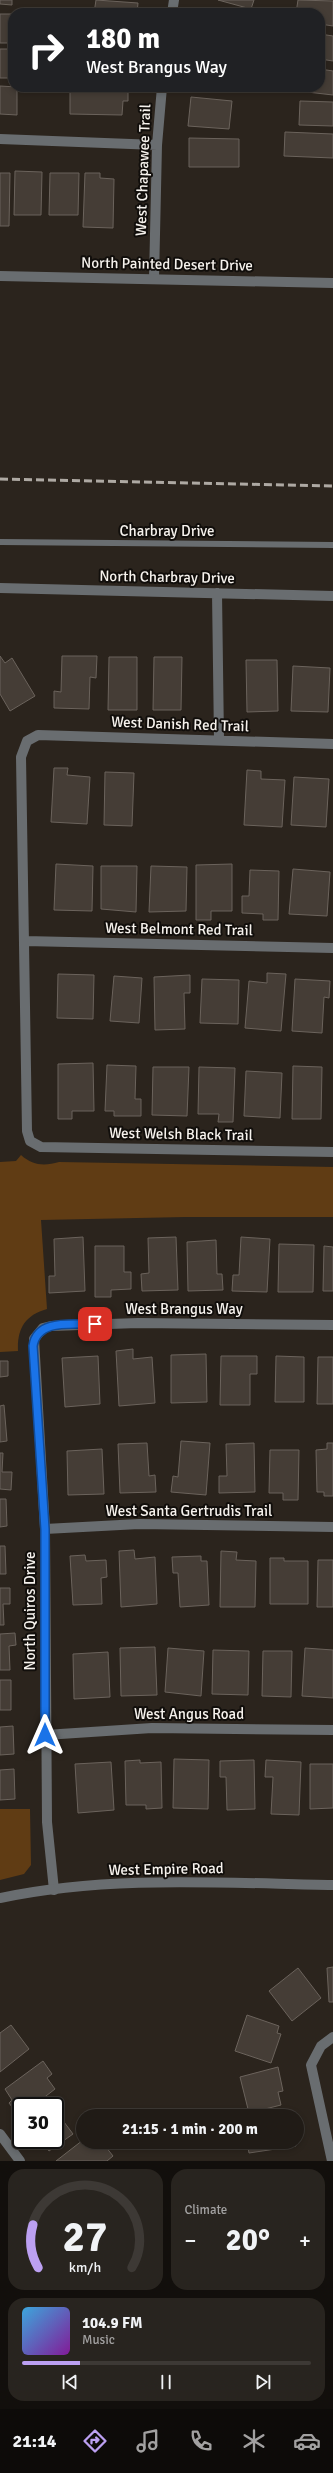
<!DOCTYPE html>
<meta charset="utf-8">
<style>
:root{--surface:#201b16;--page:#28241f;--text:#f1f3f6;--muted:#a2a1a1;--line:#3d3935;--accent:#bca0f2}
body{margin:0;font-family:Signika,sans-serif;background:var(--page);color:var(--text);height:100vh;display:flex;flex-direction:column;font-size:15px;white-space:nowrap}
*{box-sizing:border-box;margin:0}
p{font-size:13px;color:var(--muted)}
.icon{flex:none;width:22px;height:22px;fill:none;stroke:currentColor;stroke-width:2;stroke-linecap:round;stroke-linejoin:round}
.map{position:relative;height:2161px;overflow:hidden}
.side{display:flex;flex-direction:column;gap:8px;padding:8px;background:#120f0c;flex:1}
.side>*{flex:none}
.hud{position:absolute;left:8px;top:8px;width:317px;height:84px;border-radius:16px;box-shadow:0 2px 6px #0003,0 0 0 1px var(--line);background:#202124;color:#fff;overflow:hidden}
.speed{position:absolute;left:12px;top:2097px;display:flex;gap:8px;font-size:20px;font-weight:700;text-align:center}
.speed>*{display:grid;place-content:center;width:52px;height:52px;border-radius:50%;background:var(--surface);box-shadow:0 2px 6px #0003,0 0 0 1px var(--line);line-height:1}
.speed .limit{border:2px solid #111;border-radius:6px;background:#fff;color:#111}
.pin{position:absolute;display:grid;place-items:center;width:34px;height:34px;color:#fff;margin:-17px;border-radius:8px;box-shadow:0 2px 6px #0006}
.me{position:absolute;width:44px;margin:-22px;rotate:0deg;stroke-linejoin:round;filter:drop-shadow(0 0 3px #0008)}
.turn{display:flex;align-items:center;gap:14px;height:84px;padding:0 12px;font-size:18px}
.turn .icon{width:52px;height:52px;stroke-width:2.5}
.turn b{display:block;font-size:28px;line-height:34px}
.big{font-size:30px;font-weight:700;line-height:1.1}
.side .card{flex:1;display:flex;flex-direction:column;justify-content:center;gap:6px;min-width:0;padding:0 14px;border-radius:16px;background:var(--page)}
.side .dial{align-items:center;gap:0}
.dial svg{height:104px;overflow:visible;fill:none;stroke:var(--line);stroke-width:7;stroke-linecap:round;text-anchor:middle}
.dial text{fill:var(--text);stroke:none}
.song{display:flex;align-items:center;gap:12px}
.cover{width:48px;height:48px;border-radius:6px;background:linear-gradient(135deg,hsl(200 70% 55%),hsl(290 70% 35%))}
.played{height:4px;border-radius:2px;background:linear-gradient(90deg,var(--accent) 20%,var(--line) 20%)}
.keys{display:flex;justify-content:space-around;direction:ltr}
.heat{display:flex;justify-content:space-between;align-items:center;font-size:22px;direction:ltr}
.side .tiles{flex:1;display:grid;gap:8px;grid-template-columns:1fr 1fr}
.card:last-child{grid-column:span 2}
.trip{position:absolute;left:76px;top:2109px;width:228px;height:40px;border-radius:20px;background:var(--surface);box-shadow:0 2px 6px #0003,0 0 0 1px var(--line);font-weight:700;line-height:40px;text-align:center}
.dock{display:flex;height:64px;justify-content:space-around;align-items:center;background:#0d0b09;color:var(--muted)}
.dock .icon{width:28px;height:28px}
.dock .active{color:var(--accent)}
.dock b{font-size:18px;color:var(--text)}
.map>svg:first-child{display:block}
.green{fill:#603c14}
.building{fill:#453d36;stroke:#6b635c}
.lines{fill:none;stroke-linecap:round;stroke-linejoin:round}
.service{stroke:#696d70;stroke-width:6}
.minor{stroke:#696d70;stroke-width:10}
.tertiary{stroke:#696d70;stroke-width:10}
.rail{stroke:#aea9a3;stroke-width:3;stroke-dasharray:8 4;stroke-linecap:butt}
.route-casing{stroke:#114b97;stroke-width:10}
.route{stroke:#1a73e8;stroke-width:7}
.labels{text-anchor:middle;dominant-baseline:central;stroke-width:4;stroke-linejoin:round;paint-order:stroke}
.street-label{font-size:15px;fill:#f6f2ed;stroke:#110e0b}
</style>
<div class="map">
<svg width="333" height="2161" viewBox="0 0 333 2161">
<rect width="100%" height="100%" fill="#2b241d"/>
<!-- green -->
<path class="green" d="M21 1155C33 1166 45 1166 59 1162L333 1167V1217H185L41 1220 47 1309C25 1315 17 1329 18 1351L0 1352V1162L16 1161Z
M0 1809H30L31 1865 24 1874 0 1880Z"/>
<!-- building -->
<path class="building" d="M0 0H12V5L0 4Z
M96 0 138 3 137 13H94Z
M218 0H254L251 9Z
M298 0 333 1V26L320 24V13H296Z
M0 14H13V43H0Z
M320 34 333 36V61L320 59Z
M0 49H13V78H0Z
M320 69 333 71V95L290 90V87H320Z
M0 86 17 87V115L0 114Z
M70 87H128V101H123L122 115 70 114Z
M218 87H241V90Z
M191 97 232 101 229 129 188 126Z
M300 101 333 102V126L299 125Z
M285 132 333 134V158L284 156Z
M189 138 239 139V167H189Z
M15 171 42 172 41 215H14Z
M0 173H10L9 226H0Z
M50 173H79L78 215H49Z
M85 173H100V178L114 179 113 228 83 227Z
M0 656 5 663 12 658 35 696 10 711 0 694Z
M62 656H97L96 678 90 677 89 709 54 708V691L61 692Z
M109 657H137V710H108Z
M154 657H182L181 710H153Z
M246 660H277L278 711 247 712Z
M293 666 330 668 328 712 291 711Z
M54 768H68L67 775 90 777 87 824 51 822Z
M247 770 261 771V779L285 780 282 827 244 825Z
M105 772 134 773 132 826 104 825Z
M294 777 329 779 326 827 291 825Z
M56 864 93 866 92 911 54 910Z
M232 864V911H211V920H196V865Z
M101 866H137L136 912 101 909Z
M151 866 187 867 186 911 149 912Z
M293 869 330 872 327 916 289 914Z
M250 870 279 871 278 920H263V914L242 913V896H249Z
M267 973 286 974 281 1031 245 1028 249 981 267 983Z
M58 974 94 975 93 1019 57 1018Z
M190 975V993H184L185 1029 155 1030 154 977Z
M114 976 142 978 139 1023 110 1021Z
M202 979 239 980 238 1024 200 1023Z
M295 979 330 981 329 998 324 997 322 1033 292 1031Z
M93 1063 94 1111H72V1119H58V1064Z
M107 1065 136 1066 135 1099H141V1116H114V1111H105Z
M293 1066 322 1067 321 1119H292Z
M153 1067H189L187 1116 152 1115Z
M199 1067 235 1068 233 1122H218L219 1114H198Z
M246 1071 282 1073 280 1118 244 1116Z
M83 1237 85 1291 49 1293V1276H55L54 1239Z
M176 1237 178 1290 142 1291 141 1274 149 1273 148 1238Z
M241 1237 270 1239 267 1292 232 1291 233 1275H239Z
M216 1240 217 1274H222L223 1290 188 1291 187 1242Z
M279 1244 314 1245 313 1292H278Z
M95 1246H124V1272H131V1289L111 1290V1297H95Z
M324 1246 333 1247V1291H323Z
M133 1349V1359L152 1357 155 1403 119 1406 116 1351Z
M206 1354 207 1402 171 1403V1355Z
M98 1356 100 1404 65 1407 62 1358Z
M221 1356H257V1374H250V1405H220Z
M276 1356 304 1357V1402H275Z
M318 1357H333V1404H317Z
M0 1361H8V1376L0 1377Z
M4 1405 7 1441 0 1442V1406Z
M181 1441 210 1443 206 1495 171 1492 173 1476 178 1477Z
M147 1443 149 1476 155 1475 156 1492 120 1493 118 1444Z
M254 1443 255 1492 219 1493V1476H227L226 1444Z
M327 1443H333V1496H324V1492H317L316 1450 327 1449Z
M102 1449 104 1494 68 1495 67 1451Z
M270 1450H299L298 1500H283V1493H269Z
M0 1453H3L2 1472H12L11 1490 0 1489Z
M0 1499H6L7 1526 0 1527Z
M0 1546H5L6 1574H0Z
M134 1550 135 1559 155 1557 157 1604 121 1607 119 1551Z
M221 1551 237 1552 236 1560 256 1561 255 1607H220Z
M85 1555 86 1561 106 1560 107 1577 101 1578 102 1604 73 1605 70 1556Z
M201 1556V1561H207L209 1605 180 1607 178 1573H173L172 1557Z
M270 1558H284V1561H308V1604H270Z
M318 1560H333V1607H317Z
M0 1588H10V1604H3L4 1625H0Z
M15 1633 16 1645 9 1646 10 1670H0V1634Z
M155 1647 157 1695 121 1696 120 1648Z
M168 1648 204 1651 201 1696 165 1692Z
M305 1648 333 1650V1698L302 1696Z
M213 1650 249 1651 248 1695 212 1694Z
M263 1651H292L291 1697 262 1696Z
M108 1652 110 1697 74 1699 73 1654Z
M0 1680H11V1710H0Z
M13 1726 14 1754 0 1755V1727Z
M174 1759 209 1760 208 1809 173 1808Z
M140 1760V1763L161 1762 162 1808 146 1809V1805H126L125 1761Z
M254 1760 255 1809 227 1810 226 1777H220V1761Z
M266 1760 301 1762 299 1815 271 1814 273 1777H265Z
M111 1762 114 1810 78 1813 75 1764Z
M310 1764H333V1808L310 1809Z
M14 1769 15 1799 0 1800V1770Z
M333 1967V2002H329L327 1968Z
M298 1968 321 1998 292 2021 269 1991Z
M247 2015 279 2026 277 2033 281 2034 271 2063 235 2051Z
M11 2025 29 2049 0 2072V2033Z
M43 2061 52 2074 47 2078 55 2089 33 2106H21V2114L19 2116 9 2103 12 2100 5 2089Z
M278 2067 283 2091 278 2092 281 2105 249 2113 240 2077Z
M55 2110 73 2134 49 2151 41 2140H55Z
M83 2140V2142H102L113 2156 107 2161H56Z
M247 2142H295L296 2146 249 2153Z"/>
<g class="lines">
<!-- service -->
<path class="service" d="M0 542 333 545"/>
<!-- minor -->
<path class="minor" d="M172 13 174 0
M0 139 157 145
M154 279 157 145 162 87
M0 588 333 596
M217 593 219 740
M333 744 38 735 27 741 21 757 27 1131 30 1141 41 1147 333 1152
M25 941 333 948
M45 1529 139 1524 333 1527
M45 1735 152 1728 333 1730
M54 1890 47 1822 45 1529 34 1339 43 1328 51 1326 138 1323 333 1325
M0 2134 20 2161
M332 2161 311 2065 321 2046 333 2037"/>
<!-- tertiary -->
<path class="tertiary" d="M0 276 333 283
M0 1898C109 1875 222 1883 333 1885"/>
<!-- rail -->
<path class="rail" d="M0 479 333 486"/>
</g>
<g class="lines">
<defs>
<path id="route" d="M45 1735V1529L33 1346C37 1318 73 1325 95 1324"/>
</defs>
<!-- route casing -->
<use href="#route" class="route-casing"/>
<!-- route -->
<use href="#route" class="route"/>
</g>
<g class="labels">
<!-- street labels -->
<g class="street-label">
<text transform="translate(143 170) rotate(-88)">West Chapawee Trail</text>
<text transform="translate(167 264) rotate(1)">North Painted Desert Drive</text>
<text x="167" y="531">Charbray Drive</text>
<text transform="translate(167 577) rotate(1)">North Charbray Drive</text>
<text transform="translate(180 724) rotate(2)">West Danish Red Trail</text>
<text transform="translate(179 929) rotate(1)">West Belmont Red Trail</text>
<text transform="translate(181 1134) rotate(1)">West Welsh Black Trail</text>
<text x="184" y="1309">West Brangus Way</text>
<text x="189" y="1511">West Santa Gertrudis Trail</text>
<text transform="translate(30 1611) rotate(-90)">North Quiros Drive</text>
<text x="189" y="1714">West Angus Road</text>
<text transform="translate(166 1869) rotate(-1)">West Empire Road</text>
</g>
</g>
</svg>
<div class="speed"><div class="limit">30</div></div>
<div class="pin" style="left:95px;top:1324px;background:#d93025"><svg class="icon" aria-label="arrive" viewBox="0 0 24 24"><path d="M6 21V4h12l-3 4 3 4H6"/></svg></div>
<svg class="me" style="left:45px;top:1735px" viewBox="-20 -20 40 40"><path d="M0-17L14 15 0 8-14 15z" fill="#1a73e8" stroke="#fff" stroke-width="4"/></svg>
<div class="trip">21:15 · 1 min · 200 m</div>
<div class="hud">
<div class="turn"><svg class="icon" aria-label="right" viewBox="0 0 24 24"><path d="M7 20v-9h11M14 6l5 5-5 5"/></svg><div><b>180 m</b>West Brangus Way</div></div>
</div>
</div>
<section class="side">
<div class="tiles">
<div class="card dial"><svg viewBox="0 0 100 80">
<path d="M14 69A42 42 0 1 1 86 69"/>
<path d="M14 69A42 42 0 0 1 10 36" stroke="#bca0f2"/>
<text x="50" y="56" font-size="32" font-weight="700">27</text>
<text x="50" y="72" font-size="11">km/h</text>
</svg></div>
<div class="card"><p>Climate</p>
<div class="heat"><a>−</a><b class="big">20°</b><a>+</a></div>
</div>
<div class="card">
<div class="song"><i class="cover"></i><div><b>104.9 FM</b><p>Music</p></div></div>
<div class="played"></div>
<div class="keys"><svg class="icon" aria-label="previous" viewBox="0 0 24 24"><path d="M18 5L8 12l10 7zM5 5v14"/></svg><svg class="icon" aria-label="pause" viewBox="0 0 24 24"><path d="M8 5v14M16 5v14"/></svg><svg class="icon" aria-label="next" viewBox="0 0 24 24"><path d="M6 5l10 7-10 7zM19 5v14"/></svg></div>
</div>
</div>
</section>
<nav class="dock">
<b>21:14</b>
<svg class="icon active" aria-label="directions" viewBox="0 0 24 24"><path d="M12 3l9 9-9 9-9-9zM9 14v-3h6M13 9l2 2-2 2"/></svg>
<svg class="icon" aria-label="music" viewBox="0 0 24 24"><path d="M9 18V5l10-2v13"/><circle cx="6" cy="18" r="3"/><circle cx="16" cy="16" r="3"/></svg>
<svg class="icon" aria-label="phone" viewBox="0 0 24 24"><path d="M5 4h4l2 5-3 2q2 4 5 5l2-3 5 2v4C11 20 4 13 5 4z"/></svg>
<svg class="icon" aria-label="climate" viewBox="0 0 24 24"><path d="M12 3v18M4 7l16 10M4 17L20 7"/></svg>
<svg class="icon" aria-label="car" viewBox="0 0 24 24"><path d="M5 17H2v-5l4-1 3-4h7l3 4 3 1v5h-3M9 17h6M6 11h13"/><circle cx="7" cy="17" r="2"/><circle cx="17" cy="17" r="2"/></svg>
</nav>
